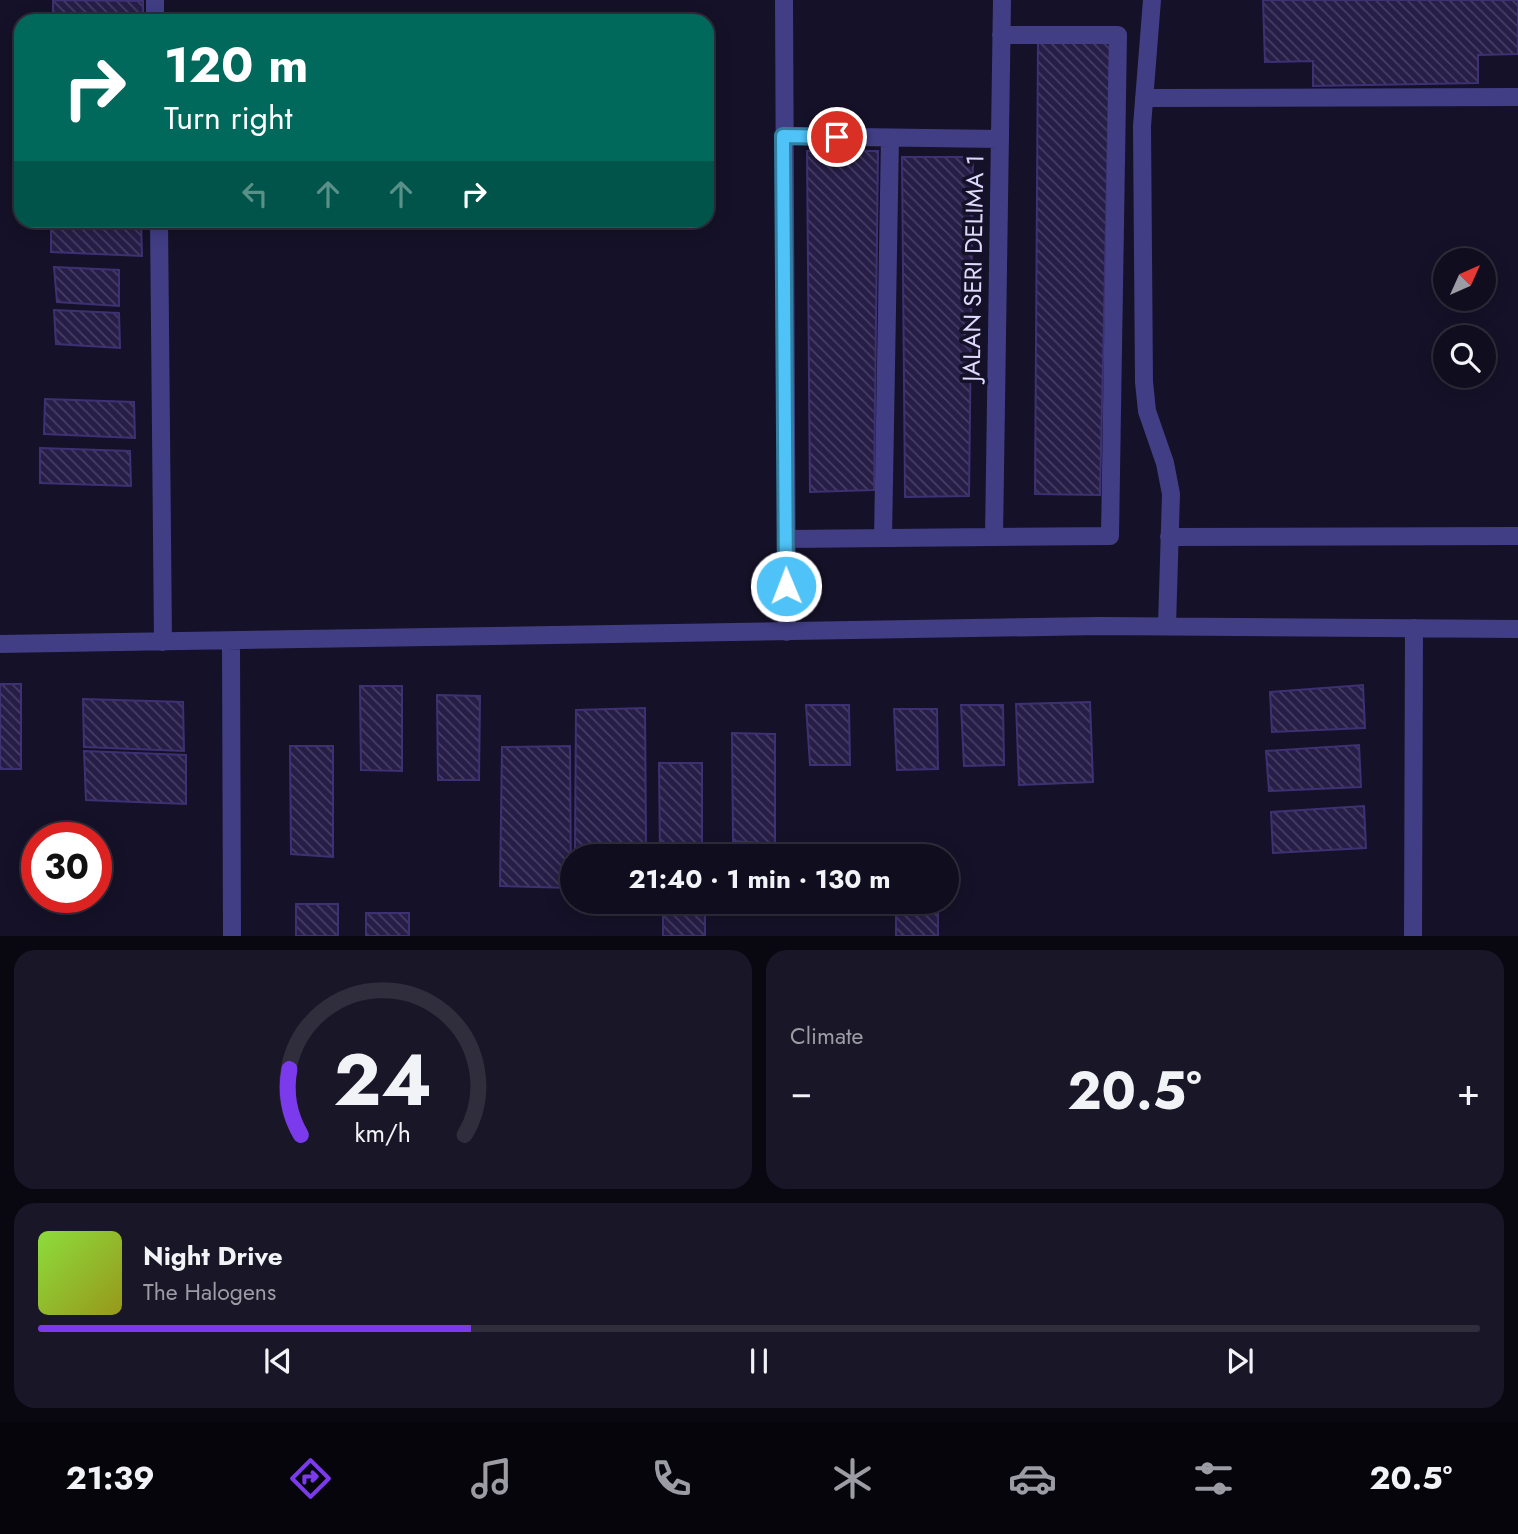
<!DOCTYPE html>
<meta charset="utf-8">
<style>
:root{--surface:#100d1e;--page:#191627;--text:#f1f3f6;--muted:#9c9ca4;--line:#302d3c;--accent:#7c3aed}
body{margin:0;font-family:Jost,sans-serif;background:var(--page);color:var(--text);height:100vh;display:flex;flex-direction:column;font-size:26px;white-space:nowrap}
*{box-sizing:border-box;margin:0}
p{font-size:23px;color:var(--muted)}
.icon{flex:none;width:38px;height:38px;fill:none;stroke:currentColor;stroke-width:2;stroke-linecap:round;stroke-linejoin:round}
.map{position:relative;height:936px;overflow:hidden}
.side{display:flex;flex-direction:column;gap:14px;padding:14px;background:#090710;flex:1}
.side>*{flex:none}
.guide{position:absolute;left:14px;top:14px;width:700px;height:214px;border-radius:21px;box-shadow:0 4px 18px #0003,0 0 0 2px var(--line);background:#00695c;color:#fff;overflow:hidden}
.needle{width:46px;rotate:45deg}
.tools{position:absolute;left:1433px;top:248px;display:grid;gap:14px}
.tools a{display:grid;place-items:center;width:63px;height:63px;border-radius:50%;background:var(--surface);box-shadow:0 4px 18px #0003,0 0 0 2px var(--line);font-size:35px}
.speed{position:absolute;left:21px;top:822px;display:flex;gap:14px;font-size:35px;font-weight:700;text-align:center}
.speed>*{display:grid;place-content:center;width:91px;height:91px;border-radius:50%;background:var(--surface);box-shadow:0 4px 18px #0003,0 0 0 2px var(--line);line-height:1}
.speed .limit{border:10px solid #d22;background:#fff;color:#111}
.pin{position:absolute;display:grid;place-items:center;width:60px;height:60px;color:#fff;margin:-30px;border:4px solid #fff;border-radius:50%;box-shadow:0 2px 7px #0007}
.me{position:absolute;width:77px;margin:-38px;rotate:359deg;stroke-linejoin:round;filter:drop-shadow(0 0 5px #0008)}
.turn{display:flex;align-items:center;gap:24px;height:147px;padding:0 35px;font-size:32px}
.turn .icon{width:91px;height:91px;stroke-width:2.5}
.turn b{display:block;font-size:49px;line-height:60px}
.lanes{display:flex;align-items:center;height:66px;padding:0 35px;background:#0003;justify-content:center;gap:35px;direction:ltr}
.lanes .off{opacity:.35}
.big{font-size:52px;font-weight:700;line-height:1.1}
.side .widget{flex:1;display:flex;flex-direction:column;justify-content:center;gap:10px;min-width:0;padding:0 24px;border-radius:21px;background:var(--page)}
.side .dial{align-items:center;gap:0}
.dial svg{height:182px;overflow:visible;fill:none;stroke:var(--line);stroke-width:7;stroke-linecap:round;text-anchor:middle}
.dial text{fill:var(--text);stroke:none}
.song{display:flex;align-items:center;gap:21px}
.cover{width:84px;height:84px;border-radius:10px;background:linear-gradient(135deg,hsl(90 70% 55%),hsl(60 70% 35%))}
.played{height:7px;border-radius:4px;background:linear-gradient(90deg,var(--accent) 30%,var(--line) 30%)}
.keys{display:flex;justify-content:space-around;direction:ltr}
.heat{display:flex;justify-content:space-between;align-items:center;font-size:38px;direction:ltr}
.side .tiles{flex:1;display:grid;gap:14px;grid-template-columns:1fr 1fr}
.widget:last-child{grid-column:span 2}
.trip{position:absolute;left:560px;top:844px;width:399px;height:70px;border-radius:35px;background:var(--surface);box-shadow:0 4px 18px #0003,0 0 0 2px var(--line);font-weight:700;line-height:70px;text-align:center}
.dock{display:flex;height:112px;justify-content:space-around;align-items:center;background:#06050c;color:var(--muted)}
.dock .icon{width:49px;height:49px}
.dock .on{color:var(--accent)}
.dock b{font-size:32px;color:var(--text)}
.map>svg:first-child{display:block}
.building{fill:url(#building-back-hatch);stroke:#3e3173;stroke-width:2}
.lines{fill:none;stroke-linecap:round;stroke-linejoin:round}
.minor{stroke:#413e85;stroke-width:18}
.route-casing{stroke:#337fa1;stroke-width:18}
.route{stroke:#4fc3f7;stroke-width:12}
.labels{text-anchor:middle;dominant-baseline:central;stroke-width:7;stroke-linejoin:round;paint-order:stroke}
.street-label{font-size:24px;fill:#dedafd;stroke:#151128}
</style>
<div class="map">
<svg width="1518" height="936" viewBox="0 0 1518 936">
<defs>
<pattern id="building-back-hatch" width="6" height="6" patternUnits="userSpaceOnUse" patternTransform="scale(1.75)"><rect width="6" height="6" fill="#271e48"/><path d="M-1 5l2 2M0 0l6 6M5-1l2 2" fill="none" stroke="#463e63"/></pattern>
</defs>
<rect width="100%" height="100%" fill="#151128"/>
<!-- building -->
<path class="building" d="M53 0 143 1V21H53Z
M1263 0H1518V54L1478 55V83L1313 86V61L1265 62Z
M1038 42H1110L1100 495 1035 494Z
M807 151H878L874 490 810 492Z
M902 157H973L969 496 905 497Z
M51 220 141 221 142 256 51 252Z
M54 267 119 270V306L57 302Z
M54 310 119 313 120 348 56 344Z
M45 399 134 402 135 438 44 434Z
M40 448 130 451 131 486 40 483Z
M0 684H21V769H0Z
M1363 685 1365 728 1272 732 1270 692Z
M360 686H402V771L361 770Z
M437 695 480 696 479 780H438Z
M83 699 183 702 184 751 84 747Z
M1090 702 1093 782 1019 785 1016 704Z
M806 705H849L850 765H810Z
M961 705H1003L1004 765 964 766Z
M645 708 646 850 575 849 576 710Z
M894 709H937L938 769 897 770Z
M732 733 775 734V844L733 841Z
M1359 745 1361 787 1269 791 1266 751Z
M290 746H333V857L291 854Z
M570 746 571 888 500 886 502 747Z
M84 751 186 755V804L86 800Z
M659 763H702V856H660Z
M1364 806 1366 848 1273 853 1271 812Z
M663 901H705V936H663Z
M296 904H338V936H296Z
M896 912H938V936H896Z
M366 913H409V936H366Z"/>
<g class="lines">
<!-- minor -->
<path class="minor" d="M784 0 787 632
M1152 0 1142 126 1144 382 1147 411 1165 463 1171 494 1167 626
M155 21V0
M1144 98 1518 97
M783 136 1000 139
M159 220 163 642
M994 537 1002 0
M1169 537 1518 536
M883 538 890 138
M786 539 1110 536 1118 35H1001
M231 642 232 936
M0 644 1100 626 1518 629
M1413 936 1414 628"/>
</g>
<g class="lines">
<defs>
<path id="route" d="M786 586 783 136 837 137"/>
</defs>
<!-- route casing -->
<use href="#route" class="route-casing"/>
<!-- route -->
<use href="#route" class="route"/>
</g>
<g class="labels">
<!-- street labels -->
<g class="street-label">
<text transform="translate(973 268) rotate(-89)">JALAN SERI DELIMA 1</text>
</g>
</g>
</svg>
<div class="tools">
<a><svg class="needle" viewBox="-14 -14 28 28"><path d="M0-13l5 13h-10z" fill="#e53935"/><path d="M0 13l5-13h-10z" fill="#9c9ca4"/></svg></a>
<a><svg class="icon" aria-label="search" viewBox="0 0 24 24"><circle cx="10" cy="10" r="6"/><path d="M15 15l6 6"/></svg></a>
</div>
<div class="speed"><div class="limit">30</div></div>
<div class="pin" style="left:837px;top:137px;background:#d93025"><svg class="icon" aria-label="arrive" viewBox="0 0 24 24"><path d="M6 21V4h12l-3 4 3 4H6"/></svg></div>
<svg class="me" style="left:786px;top:586px" viewBox="-20 -20 40 40"><circle r="17" fill="#4fc3f7" stroke="#fff" stroke-width="3"/><path d="M0-11L8 9 0 5-8 9z" fill="#fff"/></svg>
<div class="trip">21:40 · 1 min · 130 m</div>
<div class="guide">
<div class="turn"><svg class="icon" aria-label="right" viewBox="0 0 24 24"><path d="M7 20v-9h11M14 6l5 5-5 5"/></svg><div><b>120 m</b>Turn right</div></div>
<div class="lanes"><svg class="icon off" aria-label="left" viewBox="0 0 24 24"><path d="M17 20v-9H6M10 6l-5 5 5 5"/></svg><svg class="icon off" aria-label="ahead" viewBox="0 0 24 24"><path d="M12 20V5M6 11l6-6 6 6"/></svg><svg class="icon off" aria-label="ahead" viewBox="0 0 24 24"><path d="M12 20V5M6 11l6-6 6 6"/></svg><svg class="icon" aria-label="right" viewBox="0 0 24 24"><path d="M7 20v-9h11M14 6l5 5-5 5"/></svg></div>
</div>
</div>
<section class="side">
<div class="tiles">
<div class="widget dial"><svg viewBox="0 0 100 80">
<path d="M14 69A42 42 0 1 1 86 69"/>
<path d="M14 69A42 42 0 0 1 9 40" stroke="#7c3aed"/>
<text x="50" y="56" font-size="32" font-weight="700">24</text>
<text x="50" y="72" font-size="11">km/h</text>
</svg></div>
<div class="widget"><p>Climate</p>
<div class="heat"><a>−</a><b class="big">20.5°</b><a>+</a></div>
</div>
<div class="widget">
<div class="song"><i class="cover"></i><div><b>Night Drive</b><p>The Halogens</p></div></div>
<div class="played"></div>
<div class="keys"><svg class="icon" aria-label="previous" viewBox="0 0 24 24"><path d="M18 5L8 12l10 7zM5 5v14"/></svg><svg class="icon" aria-label="pause" viewBox="0 0 24 24"><path d="M8 5v14M16 5v14"/></svg><svg class="icon" aria-label="next" viewBox="0 0 24 24"><path d="M6 5l10 7-10 7zM19 5v14"/></svg></div>
</div>
</div>
</section>
<nav class="dock">
<b>21:39</b>
<svg class="icon on" aria-label="directions" viewBox="0 0 24 24"><path d="M12 3l9 9-9 9-9-9zM9 14v-3h6M13 9l2 2-2 2"/></svg>
<svg class="icon" aria-label="music" viewBox="0 0 24 24"><path d="M9 18V5l10-2v13"/><circle cx="6" cy="18" r="3"/><circle cx="16" cy="16" r="3"/></svg>
<svg class="icon" aria-label="phone" viewBox="0 0 24 24"><path d="M5 4h4l2 5-3 2q2 4 5 5l2-3 5 2v4C11 20 4 13 5 4z"/></svg>
<svg class="icon" aria-label="climate" viewBox="0 0 24 24"><path d="M12 3v18M4 7l16 10M4 17L20 7"/></svg>
<svg class="icon" aria-label="car" viewBox="0 0 24 24"><path d="M5 17H2v-5l4-1 3-4h7l3 4 3 1v5h-3M9 17h6M6 11h13"/><circle cx="7" cy="17" r="2"/><circle cx="17" cy="17" r="2"/></svg>
<svg class="icon" aria-label="filters" viewBox="0 0 24 24"><path d="M4 7h16M4 17h16"/><circle cx="9" cy="7" r="2"/><circle cx="15" cy="17" r="2"/></svg>
<b>20.5°</b>
</nav>
